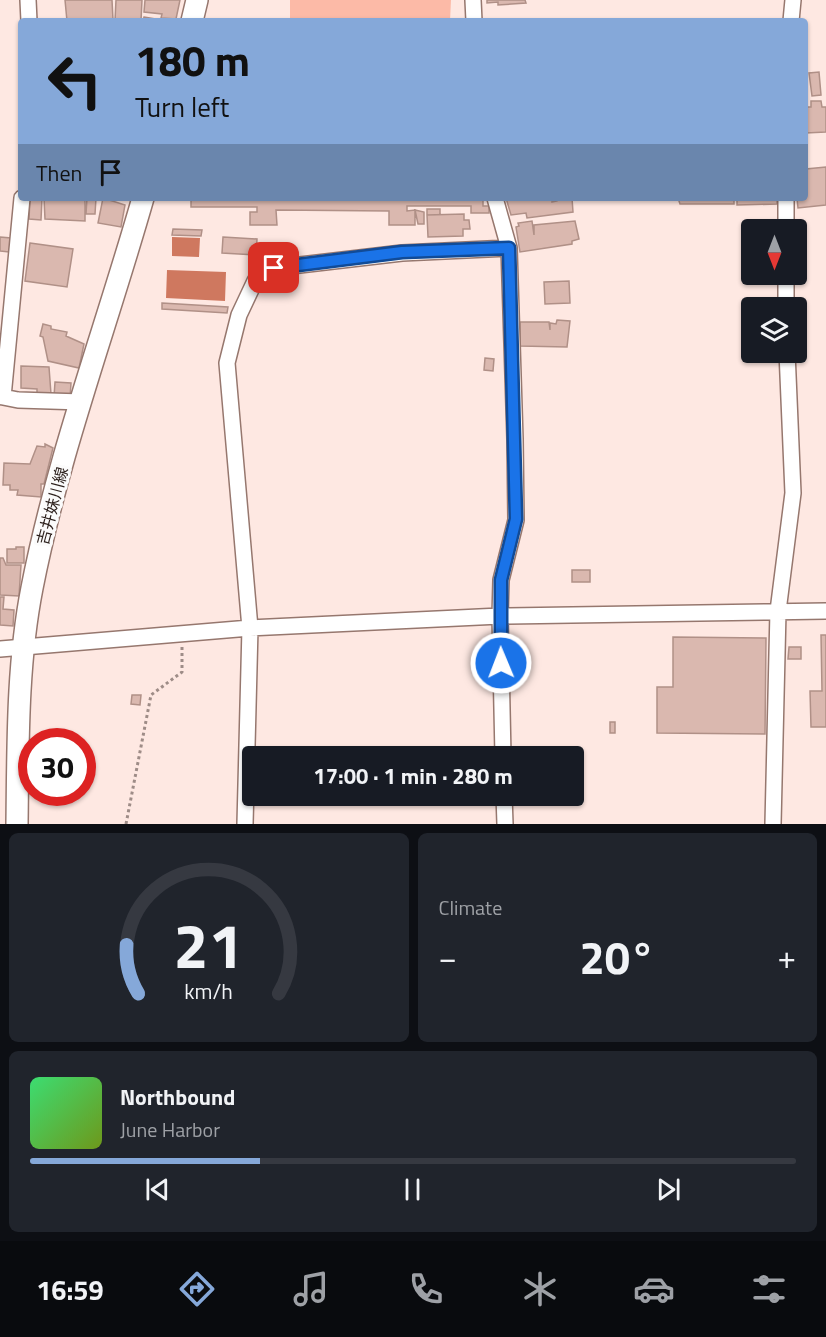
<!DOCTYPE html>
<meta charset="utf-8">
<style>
:root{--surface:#171b24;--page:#20242c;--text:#f1f3f6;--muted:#9ea1a6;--line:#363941;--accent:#85a8d9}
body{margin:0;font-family:"Titillium Web","Noto Sans JP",sans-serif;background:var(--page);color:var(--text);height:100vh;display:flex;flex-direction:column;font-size:22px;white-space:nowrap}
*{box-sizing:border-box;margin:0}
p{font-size:20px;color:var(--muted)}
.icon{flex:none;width:33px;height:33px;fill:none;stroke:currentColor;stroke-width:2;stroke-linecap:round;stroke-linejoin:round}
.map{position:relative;height:824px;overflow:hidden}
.drawer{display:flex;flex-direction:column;gap:9px;padding:9px;background:#0d0f14;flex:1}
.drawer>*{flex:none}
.top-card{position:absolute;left:18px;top:18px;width:790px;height:183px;border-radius:6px;box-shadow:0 2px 4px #0004;background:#85a8d9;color:#111;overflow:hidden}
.needle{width:39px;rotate:180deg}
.fabs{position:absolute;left:741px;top:219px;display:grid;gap:12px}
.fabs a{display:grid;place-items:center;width:66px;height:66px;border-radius:6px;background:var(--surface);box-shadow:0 2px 4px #0004;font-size:30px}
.speed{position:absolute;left:18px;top:728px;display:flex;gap:12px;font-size:30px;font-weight:700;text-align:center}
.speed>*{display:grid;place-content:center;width:78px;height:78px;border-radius:50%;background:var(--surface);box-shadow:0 2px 4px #0004;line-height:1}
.speed .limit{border:9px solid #d22;background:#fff;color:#111}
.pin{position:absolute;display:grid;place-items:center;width:51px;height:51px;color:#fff;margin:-26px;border-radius:12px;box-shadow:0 3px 9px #0006}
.me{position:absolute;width:66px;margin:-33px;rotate:359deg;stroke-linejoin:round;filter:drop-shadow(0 0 4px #0008)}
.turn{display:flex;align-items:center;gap:21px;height:126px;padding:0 18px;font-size:27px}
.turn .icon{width:78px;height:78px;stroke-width:2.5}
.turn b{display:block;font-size:42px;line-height:51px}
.then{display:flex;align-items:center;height:57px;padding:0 18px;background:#0003;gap:12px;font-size:22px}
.big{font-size:45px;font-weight:700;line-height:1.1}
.drawer .card{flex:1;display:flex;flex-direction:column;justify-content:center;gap:9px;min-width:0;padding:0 21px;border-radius:9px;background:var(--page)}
.drawer .dial{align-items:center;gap:0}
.dial svg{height:156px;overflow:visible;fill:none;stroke:var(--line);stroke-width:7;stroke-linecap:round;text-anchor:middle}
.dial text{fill:var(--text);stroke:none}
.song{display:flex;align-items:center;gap:18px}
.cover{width:72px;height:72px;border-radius:9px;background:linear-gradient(135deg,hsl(140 70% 55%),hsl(80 70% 35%))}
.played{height:6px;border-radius:3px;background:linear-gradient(90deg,var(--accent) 30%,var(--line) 30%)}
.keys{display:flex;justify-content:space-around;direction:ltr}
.heat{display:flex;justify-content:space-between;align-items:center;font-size:33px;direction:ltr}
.drawer .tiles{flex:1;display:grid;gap:9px;grid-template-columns:1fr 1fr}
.card:last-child{grid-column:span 2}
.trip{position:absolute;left:242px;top:746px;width:342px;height:60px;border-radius:6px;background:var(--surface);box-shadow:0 2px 4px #0004;font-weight:700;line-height:60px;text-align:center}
.tabs{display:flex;height:96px;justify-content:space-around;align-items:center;background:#090b0e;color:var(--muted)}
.tabs .icon{width:42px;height:42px}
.tabs .on{color:var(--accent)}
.tabs b{font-size:27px;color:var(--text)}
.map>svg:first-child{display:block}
.green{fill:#fcbaa7}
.water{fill:#cf785f}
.building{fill:#dab8af;stroke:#b09087;stroke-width:1.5}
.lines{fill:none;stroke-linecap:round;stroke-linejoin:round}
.street-casing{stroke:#96776e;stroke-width:18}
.secondary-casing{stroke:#96776e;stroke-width:24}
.path{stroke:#9e8c87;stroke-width:3;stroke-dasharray:3 3;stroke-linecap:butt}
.street{stroke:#fff;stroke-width:15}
.secondary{stroke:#fff;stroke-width:21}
.route-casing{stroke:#114b97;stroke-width:15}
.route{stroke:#1a73e8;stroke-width:10}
.labels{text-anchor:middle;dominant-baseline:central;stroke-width:6;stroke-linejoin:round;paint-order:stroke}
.street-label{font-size:16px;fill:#2b1f1b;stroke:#fbfbfb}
</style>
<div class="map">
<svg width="826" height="824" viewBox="0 0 826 824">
<rect width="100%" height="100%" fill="#fee8e2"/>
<!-- green -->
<path class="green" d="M290 0H451L450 21H290Z"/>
<!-- water -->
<path class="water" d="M172 237 200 238 199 257 172 256Z
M167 270 226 272 225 301 166 298Z"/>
<!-- building -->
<path class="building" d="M65 0H112L113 20 67 21Z
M116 0H142L141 21H115Z
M145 0H180L176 19 161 18 162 14 144 12Z
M487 0H525L526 3 498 5V2L487 3Z
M144 17 156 19 155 21H143Z
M819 72 821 95 812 96 809 73Z
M811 101H821L822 107H826V132L806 133V107H811Z
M826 167V205L798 208 797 198H806V169Z
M30 198H42L41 220 29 219Z
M44 198H85V221L45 219Z
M87 198H96L95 214H86Z
M103 198 125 205 121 227 98 223Z
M191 198H483V206H489V213H471V206H407V211L415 210V225H389V211L276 210 277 225H250V212H257V207H191Z
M506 198H552V202L557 201V198H572L573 212 527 218 526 213 511 215Z
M678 198H734V204H680Z
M737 198H777V204L737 205Z
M427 209H440V215H427Z
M415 210 424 212V224H418Z
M464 214V220H469L470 229H463V236L428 237 427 215Z
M532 221 534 235V225L575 221 579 239 572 241V244L520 252 516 227 519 226 518 223Z
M173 229 202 230 201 236 172 235Z
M0 237 11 238 9 252 0 251Z
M223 237 257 239 256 255 222 253Z
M30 243 73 249 67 287 25 281Z
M249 260 266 261V267H249Z
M569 281 570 303 545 304 544 282Z
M162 303 228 307 227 313 162 309Z
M557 320 570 321 567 347 520 346V322H549L550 330V323L556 324Z
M43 324 51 326V329L67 332 66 336 84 344 79 368 48 361 43 337 40 336Z
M485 358 494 359 493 371 484 370Z
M21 366 49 367 51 394 37 395V389L21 388Z
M55 382 71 383 70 398 54 397Z
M45 444 53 448 44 484H41V497L17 495 18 490H10V485H3L4 463 30 464 37 446 45 447Z
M16 547H24V563H7V549H16Z
M0 558H3L6 565H21L19 596 0 595Z
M572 570H590V582H572Z
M0 597H4L3 609 14 610 13 626 0 625Z
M821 635H826V727H811L810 691H822Z
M673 637 766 638 765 734 657 733V687H673Z
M789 647H801V659H788Z
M132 695H141L140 705 131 704Z
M610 722H615V733H610Z"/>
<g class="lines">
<defs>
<path id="street" d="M28 0 29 21
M473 0 474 21
M791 21 793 0
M22 198 3 397 18 400 82 402
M495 198 509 248 515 439 516 520 501 580 500 616 503 756
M786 198V230
M786 274V308
M0 649 250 628 500 616 826 611
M504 795 505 824
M245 824 250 628 227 363 239 315 255 281 274 268 402 253 509 248
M773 824 778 611 793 493 787 352"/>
<path id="secondary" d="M192 21 197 0
M17 824C18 746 17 664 32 588 58 455 106 328 143 198"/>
</defs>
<!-- street casing -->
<use href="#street" class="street-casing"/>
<!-- secondary casing -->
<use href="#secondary" class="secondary-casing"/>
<!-- path -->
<path class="path" d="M126 824 151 695 182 672V647"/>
<!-- street -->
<use href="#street" class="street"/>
<!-- secondary -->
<use href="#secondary" class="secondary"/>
</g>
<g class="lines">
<defs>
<path id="route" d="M274 268 402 252 509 248 516 519 501 580V663"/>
</defs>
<!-- route casing -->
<use href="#route" class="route-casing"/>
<!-- route -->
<use href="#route" class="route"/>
</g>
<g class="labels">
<!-- street labels -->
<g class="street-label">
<text transform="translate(52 506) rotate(-75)">吉井妹川線</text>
</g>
</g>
</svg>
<div class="fabs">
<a><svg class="needle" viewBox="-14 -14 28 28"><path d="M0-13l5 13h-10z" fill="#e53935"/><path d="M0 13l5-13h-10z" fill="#9ea1a6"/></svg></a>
<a><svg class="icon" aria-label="layers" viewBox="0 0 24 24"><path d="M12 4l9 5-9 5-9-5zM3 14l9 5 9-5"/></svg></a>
</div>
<div class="speed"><div class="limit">30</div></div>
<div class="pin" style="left:274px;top:268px;background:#d93025"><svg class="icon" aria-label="arrive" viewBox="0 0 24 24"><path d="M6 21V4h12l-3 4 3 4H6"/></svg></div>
<svg class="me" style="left:501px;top:663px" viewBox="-20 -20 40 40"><circle r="17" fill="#1a73e8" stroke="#fff" stroke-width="3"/><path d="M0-11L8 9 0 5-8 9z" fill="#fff"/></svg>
<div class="trip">17:00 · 1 min · 280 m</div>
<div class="top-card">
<div class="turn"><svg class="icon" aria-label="left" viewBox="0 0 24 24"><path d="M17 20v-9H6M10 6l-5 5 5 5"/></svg><div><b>180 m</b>Turn left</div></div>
<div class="then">Then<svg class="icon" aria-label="arrive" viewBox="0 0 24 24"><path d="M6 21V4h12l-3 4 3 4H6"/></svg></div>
</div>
</div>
<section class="drawer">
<div class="tiles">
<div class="card dial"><svg viewBox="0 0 100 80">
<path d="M14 69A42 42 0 1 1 86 69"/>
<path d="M14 69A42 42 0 0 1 8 44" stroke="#85a8d9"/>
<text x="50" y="56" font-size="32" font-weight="700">21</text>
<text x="50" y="72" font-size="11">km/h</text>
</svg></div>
<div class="card"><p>Climate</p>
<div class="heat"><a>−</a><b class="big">20°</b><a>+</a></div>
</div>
<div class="card">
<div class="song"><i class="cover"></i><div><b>Northbound</b><p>June Harbor</p></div></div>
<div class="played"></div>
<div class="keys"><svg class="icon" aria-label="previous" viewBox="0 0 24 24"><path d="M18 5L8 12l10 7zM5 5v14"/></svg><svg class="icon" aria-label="pause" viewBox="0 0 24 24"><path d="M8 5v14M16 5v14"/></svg><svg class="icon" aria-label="next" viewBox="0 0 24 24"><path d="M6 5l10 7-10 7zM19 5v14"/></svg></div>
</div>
</div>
</section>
<nav class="tabs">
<b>16:59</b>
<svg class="icon on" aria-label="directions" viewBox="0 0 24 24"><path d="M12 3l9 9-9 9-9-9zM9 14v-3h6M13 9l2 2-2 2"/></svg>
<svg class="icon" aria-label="music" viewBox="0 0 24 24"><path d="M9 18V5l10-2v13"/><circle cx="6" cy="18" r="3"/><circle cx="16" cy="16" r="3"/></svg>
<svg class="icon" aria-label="phone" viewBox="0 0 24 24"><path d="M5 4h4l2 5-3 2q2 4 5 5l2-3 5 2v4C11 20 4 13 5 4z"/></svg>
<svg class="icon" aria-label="climate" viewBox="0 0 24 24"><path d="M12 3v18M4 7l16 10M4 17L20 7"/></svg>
<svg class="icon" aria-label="car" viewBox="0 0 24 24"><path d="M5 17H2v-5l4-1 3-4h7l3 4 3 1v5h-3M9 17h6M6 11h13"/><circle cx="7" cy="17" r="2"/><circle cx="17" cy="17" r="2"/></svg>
<svg class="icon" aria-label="filters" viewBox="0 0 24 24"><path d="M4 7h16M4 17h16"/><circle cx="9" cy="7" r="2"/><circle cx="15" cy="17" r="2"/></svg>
</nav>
